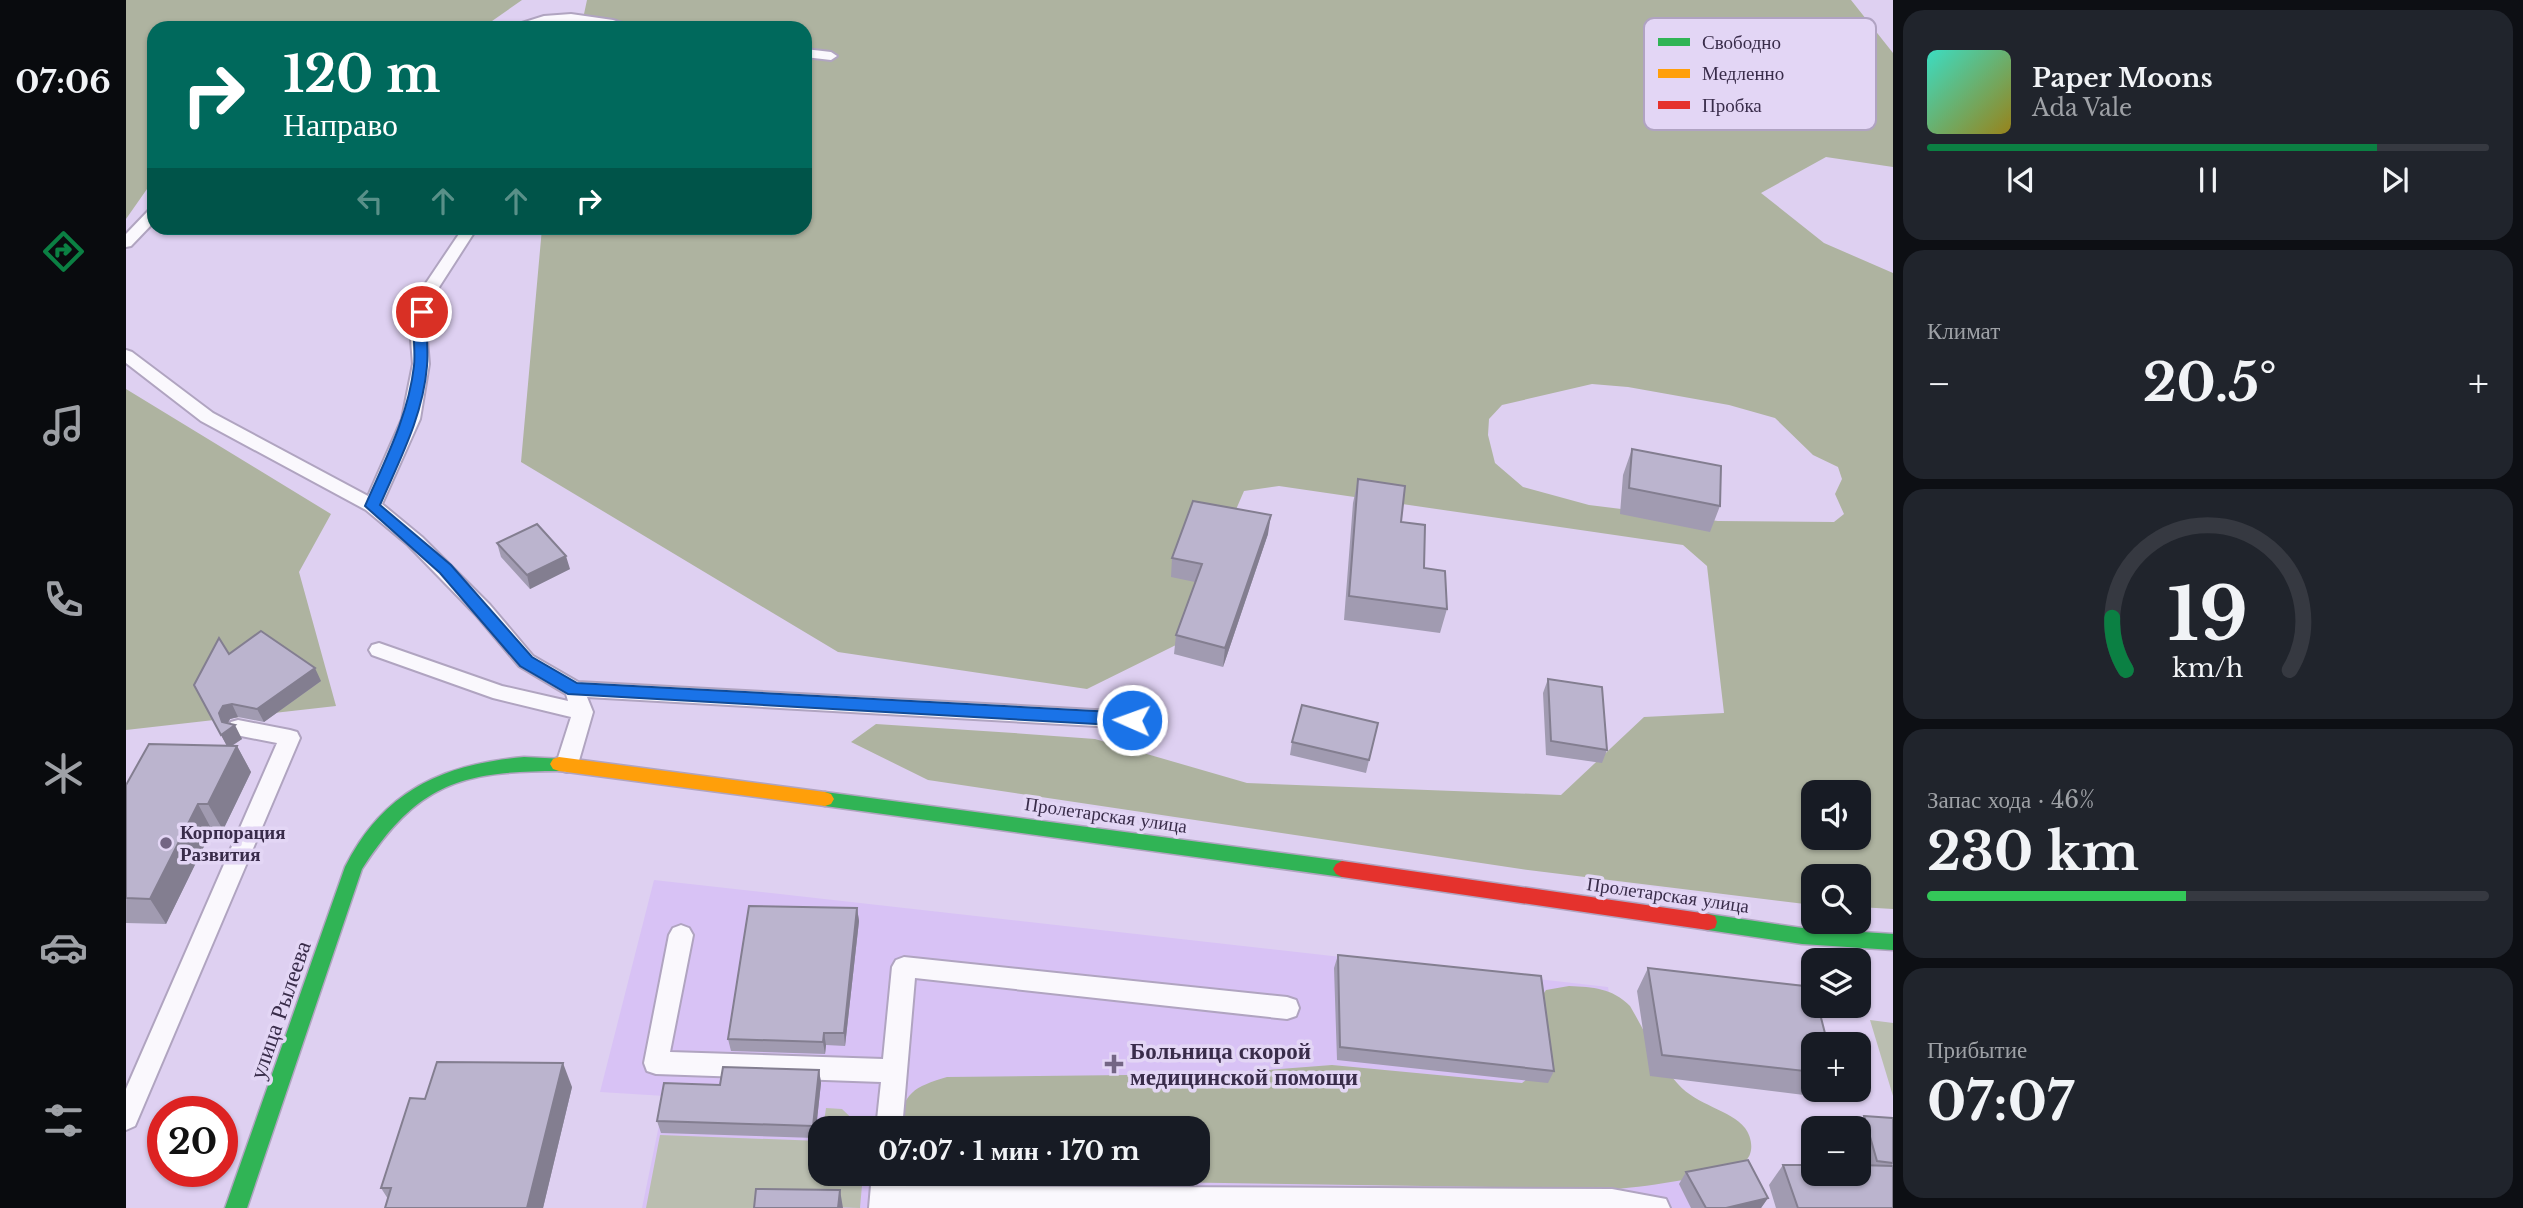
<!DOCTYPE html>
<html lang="ru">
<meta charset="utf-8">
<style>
:root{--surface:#171b24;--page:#20242c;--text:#f1f3f6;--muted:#9ea1a6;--line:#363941;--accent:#0b8043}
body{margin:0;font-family:"Libre Baskerville",serif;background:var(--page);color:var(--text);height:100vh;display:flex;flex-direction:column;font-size:26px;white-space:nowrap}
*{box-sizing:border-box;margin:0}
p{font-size:23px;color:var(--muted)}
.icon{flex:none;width:38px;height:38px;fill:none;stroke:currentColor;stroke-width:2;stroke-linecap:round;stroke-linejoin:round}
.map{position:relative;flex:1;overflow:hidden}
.drawer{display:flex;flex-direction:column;gap:10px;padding:10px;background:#0d0f14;width:630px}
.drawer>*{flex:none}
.guide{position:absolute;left:21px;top:21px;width:665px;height:214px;border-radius:21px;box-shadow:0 2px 5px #0004;background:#00695c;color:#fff;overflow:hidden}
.controls{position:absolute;left:1675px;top:780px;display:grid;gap:14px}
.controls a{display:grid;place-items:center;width:70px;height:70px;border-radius:14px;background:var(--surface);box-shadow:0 2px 5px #0004;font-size:35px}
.speed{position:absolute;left:21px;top:1096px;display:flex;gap:14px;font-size:35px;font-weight:700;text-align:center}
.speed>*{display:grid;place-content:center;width:91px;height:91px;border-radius:50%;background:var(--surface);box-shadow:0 2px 5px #0004;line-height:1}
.speed .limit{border:10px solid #d22;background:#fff;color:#111}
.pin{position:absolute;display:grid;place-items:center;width:60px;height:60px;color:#fff;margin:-30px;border:4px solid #fff;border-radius:50%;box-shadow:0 2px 7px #0007}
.me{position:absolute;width:77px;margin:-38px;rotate:272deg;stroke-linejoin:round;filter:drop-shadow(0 0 5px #0008)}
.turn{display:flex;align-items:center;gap:24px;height:147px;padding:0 21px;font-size:32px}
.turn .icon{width:91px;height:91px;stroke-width:2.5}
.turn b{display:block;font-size:49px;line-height:60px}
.lanes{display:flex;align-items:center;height:66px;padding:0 21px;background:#0003;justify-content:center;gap:35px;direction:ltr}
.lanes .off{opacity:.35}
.big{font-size:52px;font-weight:700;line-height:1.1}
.drawer .widget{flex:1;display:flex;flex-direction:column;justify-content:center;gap:10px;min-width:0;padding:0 24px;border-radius:21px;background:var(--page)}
.drawer .dial{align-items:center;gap:0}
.dial svg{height:182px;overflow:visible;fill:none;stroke:var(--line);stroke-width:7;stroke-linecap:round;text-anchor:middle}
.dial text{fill:var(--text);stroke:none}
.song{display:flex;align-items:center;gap:21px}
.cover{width:84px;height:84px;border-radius:10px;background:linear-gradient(135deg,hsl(170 70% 55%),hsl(50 70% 35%))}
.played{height:7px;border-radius:4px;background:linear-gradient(90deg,var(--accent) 80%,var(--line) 80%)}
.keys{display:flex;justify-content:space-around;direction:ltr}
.heat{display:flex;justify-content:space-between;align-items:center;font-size:38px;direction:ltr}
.charge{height:10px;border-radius:5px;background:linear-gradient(90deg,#34c759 46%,var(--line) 0)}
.trip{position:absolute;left:682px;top:1116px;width:402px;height:70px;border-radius:21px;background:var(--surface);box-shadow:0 2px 5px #0004;font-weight:700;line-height:70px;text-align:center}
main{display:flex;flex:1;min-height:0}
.tabs{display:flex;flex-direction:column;width:126px;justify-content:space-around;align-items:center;background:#090b0e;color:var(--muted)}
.tabs .icon{width:49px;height:49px}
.tabs .current{color:var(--accent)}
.tabs b{font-size:32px;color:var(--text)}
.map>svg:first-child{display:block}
.built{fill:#d8c2f5;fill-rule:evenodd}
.green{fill:#babeb0}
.forest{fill:#aeb3a0;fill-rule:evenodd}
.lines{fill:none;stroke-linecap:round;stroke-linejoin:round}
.lane-casing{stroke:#b0a4c0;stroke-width:4}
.fast-casing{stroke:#b0a4c0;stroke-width:3}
.slow-casing{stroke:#b0a4c0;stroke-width:3}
.jam-casing{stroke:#b0a4c0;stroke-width:3}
.lane{fill:#faf8fd;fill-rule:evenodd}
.fast{fill:#30b455;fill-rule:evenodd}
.slow{fill:#ff9f0a;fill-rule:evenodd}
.jam{fill:#e5322d;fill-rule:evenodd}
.wall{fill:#a19bb1}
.shaded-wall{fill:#837e90}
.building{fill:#bbb4ce;stroke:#837e90;stroke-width:2}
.route{fill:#1a73e8;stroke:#114b97;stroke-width:2}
.poi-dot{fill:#736584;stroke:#e3d6f5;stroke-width:2.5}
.labels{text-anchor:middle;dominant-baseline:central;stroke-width:7;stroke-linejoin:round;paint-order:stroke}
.street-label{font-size:19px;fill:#392c4a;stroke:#e3d6f5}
.poi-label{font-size:19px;font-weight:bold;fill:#392c4a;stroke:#e3d6f5;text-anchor:start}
.near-street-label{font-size:23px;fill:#392c4a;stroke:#e3d6f5}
.near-poi-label{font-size:23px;font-weight:bold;fill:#392c4a;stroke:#e3d6f5;text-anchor:start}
.key{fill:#e3d6f5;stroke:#b0a3c2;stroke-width:2}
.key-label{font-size:19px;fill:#392c4a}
</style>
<main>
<nav class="tabs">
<b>07:06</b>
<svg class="icon current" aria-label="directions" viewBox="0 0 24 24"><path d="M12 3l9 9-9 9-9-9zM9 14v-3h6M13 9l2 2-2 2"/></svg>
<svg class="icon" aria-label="music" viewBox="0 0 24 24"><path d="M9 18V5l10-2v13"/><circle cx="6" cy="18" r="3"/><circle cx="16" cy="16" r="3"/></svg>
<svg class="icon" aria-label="phone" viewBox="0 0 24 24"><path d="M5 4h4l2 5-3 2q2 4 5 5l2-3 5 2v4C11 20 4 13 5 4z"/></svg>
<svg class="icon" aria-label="climate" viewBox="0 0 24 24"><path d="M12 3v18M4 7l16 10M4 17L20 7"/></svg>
<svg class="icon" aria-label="car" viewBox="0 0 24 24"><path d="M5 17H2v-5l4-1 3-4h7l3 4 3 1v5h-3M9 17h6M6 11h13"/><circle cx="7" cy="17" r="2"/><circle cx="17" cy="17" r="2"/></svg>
<svg class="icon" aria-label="filters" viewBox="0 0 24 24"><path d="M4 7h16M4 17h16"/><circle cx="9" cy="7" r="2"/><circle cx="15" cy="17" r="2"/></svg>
</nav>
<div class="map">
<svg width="1767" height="1208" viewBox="0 0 1767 1208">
<rect width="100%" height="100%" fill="#ded0f1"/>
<!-- built -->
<path class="built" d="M528 880 1482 987 1509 1159 1575 1166 1597 1208H516L539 1096 474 1092ZM695 1129H1073V1174H695Z"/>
<!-- green -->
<path class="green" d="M1744 1020 1767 1023V1096Z
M700 1108 716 1109 737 1129H697Z
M534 1135 695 1141V1174H737L734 1208 634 1205 633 1208H520Z"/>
<!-- forest -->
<path class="forest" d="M0 0H396L356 28H28V179L0 219Z
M461 0H1725L1767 53V167L1700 157 1635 193 1698 243 1767 273V909L1733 907 1732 877H1687V905L1402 870 802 780 725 742 750 724 888 733 969 739 1121 783 1435 795 1518 717 1598 713 1581 566 1557 545 1153 486 1118 491 1052 644 961 689 712 652 395 462 416 228H679V28H455ZM1466 384 1502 387 1603 405 1649 418 1687 455 1712 467 1716 479 1709 494 1718 514 1708 522 1592 521 1463 505 1397 487 1369 463 1362 435 1363 419 1376 405ZM1687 793H1732V838H1687Z
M0 389 205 514 173 572 210 706 0 730Z
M1443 986C1467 987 1486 988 1504 1006 1519 1031 1532 1063 1552 1084 1570 1105 1605 1110 1619 1128 1626 1137 1629 1154 1618 1162 1595 1177 1521 1186 1492 1189L833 1179 807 1174H1073V1129H772C777 1092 788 1087 821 1077L1091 1074 1206 1065 1396 1083 1404 1077 1416 996 1420 990Z"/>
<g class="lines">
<defs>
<path id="lane" d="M445 14 487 20 510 28H488L445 21 380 28 418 16Z
M679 49 705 52 711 56 705 60 679 57Z
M28 209V222L5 246 0 247V234L23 210Z
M337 228H351L308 295 300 328 303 364 294 419 256 504 296 537 364 605 407 656 452 682 1006 712 1013 714 1016 720 1013 726 1006 728 461 697 467 712 452 764 448 770 441 772 434 770 430 764 445 717 367 698 246 655 243 650 246 645 253 643 376 686 442 701 440 694 393 666 350 615 282 545 240 510 75 421 0 363V350L6 352 87 413 242 496 276 419 287 364 284 328 292 295Z
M112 720 164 730 171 732 174 738 9 1126 0 1130V1089L151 743 105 734 102 728 105 722Z
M555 925 563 928 567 935 544 1052 757 1059 766 967 770 960 778 957 1161 997 1170 1000 1173 1008 1170 1016 1161 1019 789 978 776 1129H750L755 1082 530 1074 521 1071 518 1063 543 935 547 928Z
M746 1174H772L771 1186 1486 1189 1540 1199 1544 1208H743Z"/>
<path id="fast" d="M398 757 439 759 442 764 439 769 433 771C334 771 291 784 236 869L121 1208H99L219 867C257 791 317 764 398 757Z
M699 792 1216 861 1222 864 1225 869 1222 874 1216 877 699 806 693 804 690 799 693 794Z
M1582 914 1676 928 1767 934V950L1676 944 1582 930 1575 928 1573 922 1575 916Z"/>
<path id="slow" d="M433 757 699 792 705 794 708 799 705 804 699 806 433 771 427 769 424 764 427 759Z"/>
<path id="jam" d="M1216 861 1582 914 1589 916 1591 922 1589 928 1582 930 1216 877 1210 874 1207 869 1210 864Z"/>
</defs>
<!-- lane casing -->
<use href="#lane" class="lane-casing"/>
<!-- fast casing -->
<use href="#fast" class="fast-casing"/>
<!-- slow casing -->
<use href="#slow" class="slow-casing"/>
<!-- jam casing -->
<use href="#jam" class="jam-casing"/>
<!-- lane -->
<use href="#lane" class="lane"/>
<!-- fast -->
<use href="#fast" class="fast"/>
<!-- slow -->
<use href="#slow" class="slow"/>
<!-- jam -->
<use href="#jam" class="jam"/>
</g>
<!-- wall -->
<path class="wall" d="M1506 449 1594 506 1584 532 1494 514 1497 475Z
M1232 479 1275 522 1298 568 1321 609 1314 633 1218 620 1227 503Z
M1142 534 1097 667 1048 654 1050 635 1069 582 1045 577 1046 558Z
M371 543 444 569 404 589 375 557Z
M103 654 195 681 138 722 112 717 104 719 102 723 116 739 106 746H111L125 772 97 830H86L40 924 0 923V785L101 746 68 685Z
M1422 679 1481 750 1476 763 1420 755 1417 693Z
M1252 723 1240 773 1164 755 1166 742Z
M731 908 733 921 719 1046 700 1045 699 1054 605 1051 602 1039Z
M1212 955 1428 1071 1422 1083 1211 1060 1208 968Z
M1522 968 1687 1045V1090H1698L1694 1097 1524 1076 1511 991Z
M693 1070 695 1083 689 1138 535 1133 531 1121 594 1085Z
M446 1087 417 1208H259L262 1199 255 1188 299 1099Z
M1738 1116 1767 1118V1208H1650L1643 1185 1657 1165 1739 1166 1732 1140V1129L1729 1128Z
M1560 1172 1642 1198 1635 1208H1565L1553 1184Z"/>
<!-- shaded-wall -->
<path class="shaded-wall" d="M1145 515 1142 534 1097 667 1099 648Z
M440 556 444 569 404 589 401 575Z
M189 668 195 681 138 722 131 709Z
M106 704 112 717 104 719 100 727 109 725 116 739 102 748 95 735 96 722 93 713 97 706Z
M111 746 125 772 97 830 82 804Z
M72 804 86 830 40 924 24 899Z
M731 908 733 921 719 1046 718 1033Z
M698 1033 700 1045 699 1054 697 1042Z
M437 1063 446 1087 417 1208H401Z
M693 1070 695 1083 689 1138 687 1126Z
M714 1190 717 1208H712Z
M1642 1198 1635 1208H1600Z"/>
<!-- building -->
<path class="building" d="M1506 449 1595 466 1594 506 1503 488Z
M1232 479 1279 486 1275 522 1299 525 1298 568 1319 571 1321 609 1223 596Z
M1067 501 1145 515 1099 648 1050 635 1076 564 1046 558Z
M411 524 440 556 401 575 371 543Z
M135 631 189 668 131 709 106 704 97 706 93 713 96 722 109 725 95 735 68 685 93 638 103 654Z
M1422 679 1476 687 1481 750 1425 741Z
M1176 705 1252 723 1243 760 1166 742Z
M23 744 111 746 82 804H72L24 899 0 898V785Z
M623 906 731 908 718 1033H698L697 1042 602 1039Z
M1212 955 1415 976 1428 1071 1214 1047Z
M1522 968 1687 987V1006H1692L1702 1045H1687V1072L1536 1055Z
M311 1062 437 1063 401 1208H259L265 1188H255L284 1098 299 1099Z
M597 1067 693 1070 687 1126 531 1121 538 1083 594 1085Z
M1738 1116 1767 1118V1163L1751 1161Z
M1622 1160 1642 1198 1600 1208H1580L1560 1172Z
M1657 1165H1687V1174H1732V1165L1767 1166V1208H1672Z
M630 1189 714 1190 712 1208H628Z"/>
<!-- route -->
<path class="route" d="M296 308 303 312C298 331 303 347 301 366 297 416 274 459 254 505L325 565 406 657 451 683 1006 713 1012 715 1014 720 1012 725 1006 726 442 694 394 666 314 573 239 506C259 460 282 417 288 366 290 348 285 331 290 312Z"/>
<!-- markers -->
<g class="poi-dot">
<circle cx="40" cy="843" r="7"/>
<path d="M984.5 1053.5h7v7h7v7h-7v7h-7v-7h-7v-7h7z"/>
</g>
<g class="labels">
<!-- street labels -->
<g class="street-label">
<text transform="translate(980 815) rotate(8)">Пролетарская улица</text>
<text transform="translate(1542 895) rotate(8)">Пролетарская улица</text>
</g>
<!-- poi labels -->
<g class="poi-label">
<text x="54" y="832">Корпорация<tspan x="54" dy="22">Развития</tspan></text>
</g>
<!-- near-street labels -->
<g class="near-street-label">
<text transform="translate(154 1010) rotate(-71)">улица Рылеева</text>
</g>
<!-- near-poi labels -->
<g class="near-poi-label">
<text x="1004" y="1051">Больница скорой<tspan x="1004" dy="26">медицинской помощи</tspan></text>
</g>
</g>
<!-- legend -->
<rect x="1518" y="18" width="232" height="112" rx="10" class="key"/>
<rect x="1532" y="38" width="32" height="8" fill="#30b455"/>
<rect x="1532" y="69" width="32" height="9" fill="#ff9f0a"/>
<rect x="1532" y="101" width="32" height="8" fill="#e5322d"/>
<g class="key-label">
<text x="1576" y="49">Свободно</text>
<text x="1576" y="80">Медленно</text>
<text x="1576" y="112">Пробка</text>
</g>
</svg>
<div class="controls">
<a><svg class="icon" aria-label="sound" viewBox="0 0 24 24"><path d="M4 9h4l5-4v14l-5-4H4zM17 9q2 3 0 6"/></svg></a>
<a><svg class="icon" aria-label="search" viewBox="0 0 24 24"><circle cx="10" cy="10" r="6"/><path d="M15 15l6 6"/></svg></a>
<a><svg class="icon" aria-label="layers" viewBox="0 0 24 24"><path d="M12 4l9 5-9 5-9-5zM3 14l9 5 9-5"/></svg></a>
<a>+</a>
<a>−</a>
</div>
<div class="speed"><div class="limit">20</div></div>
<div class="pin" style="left:296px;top:312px;background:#d93025"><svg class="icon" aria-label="arrive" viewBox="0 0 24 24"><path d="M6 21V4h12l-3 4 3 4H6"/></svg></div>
<svg class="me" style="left:1006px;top:720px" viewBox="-20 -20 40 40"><circle r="17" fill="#1a73e8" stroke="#fff" stroke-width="3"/><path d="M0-11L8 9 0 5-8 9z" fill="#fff"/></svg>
<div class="trip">07:07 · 1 мин · 170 m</div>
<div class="guide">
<div class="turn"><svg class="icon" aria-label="right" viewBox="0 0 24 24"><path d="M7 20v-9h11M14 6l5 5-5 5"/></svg><div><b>120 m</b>Направо</div></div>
<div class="lanes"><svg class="icon off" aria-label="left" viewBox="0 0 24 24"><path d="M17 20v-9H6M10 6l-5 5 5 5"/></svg><svg class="icon off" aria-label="ahead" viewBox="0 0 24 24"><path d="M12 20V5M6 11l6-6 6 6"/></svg><svg class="icon off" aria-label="ahead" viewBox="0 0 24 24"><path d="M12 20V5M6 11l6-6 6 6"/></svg><svg class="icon" aria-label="right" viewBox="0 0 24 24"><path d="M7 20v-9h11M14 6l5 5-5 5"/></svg></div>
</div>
</div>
<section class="drawer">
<div class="widget">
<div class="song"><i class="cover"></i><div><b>Paper Moons</b><p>Ada Vale</p></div></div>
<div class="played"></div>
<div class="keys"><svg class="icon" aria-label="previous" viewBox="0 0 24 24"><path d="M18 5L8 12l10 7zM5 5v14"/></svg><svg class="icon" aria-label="pause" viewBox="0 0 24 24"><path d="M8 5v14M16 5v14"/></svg><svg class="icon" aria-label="next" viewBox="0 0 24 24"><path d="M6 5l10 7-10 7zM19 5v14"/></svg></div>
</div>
<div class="widget"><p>Климат</p>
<div class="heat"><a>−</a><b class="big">20.5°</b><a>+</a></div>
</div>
<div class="widget dial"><svg viewBox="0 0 100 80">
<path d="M14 69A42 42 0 1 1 86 69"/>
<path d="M14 69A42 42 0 0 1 8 46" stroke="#0b8043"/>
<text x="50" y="56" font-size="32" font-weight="700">19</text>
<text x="50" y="72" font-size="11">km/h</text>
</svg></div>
<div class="widget"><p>Запас хода · 46%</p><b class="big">230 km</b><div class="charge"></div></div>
<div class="widget"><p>Прибытие</p><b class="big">07:07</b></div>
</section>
</main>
